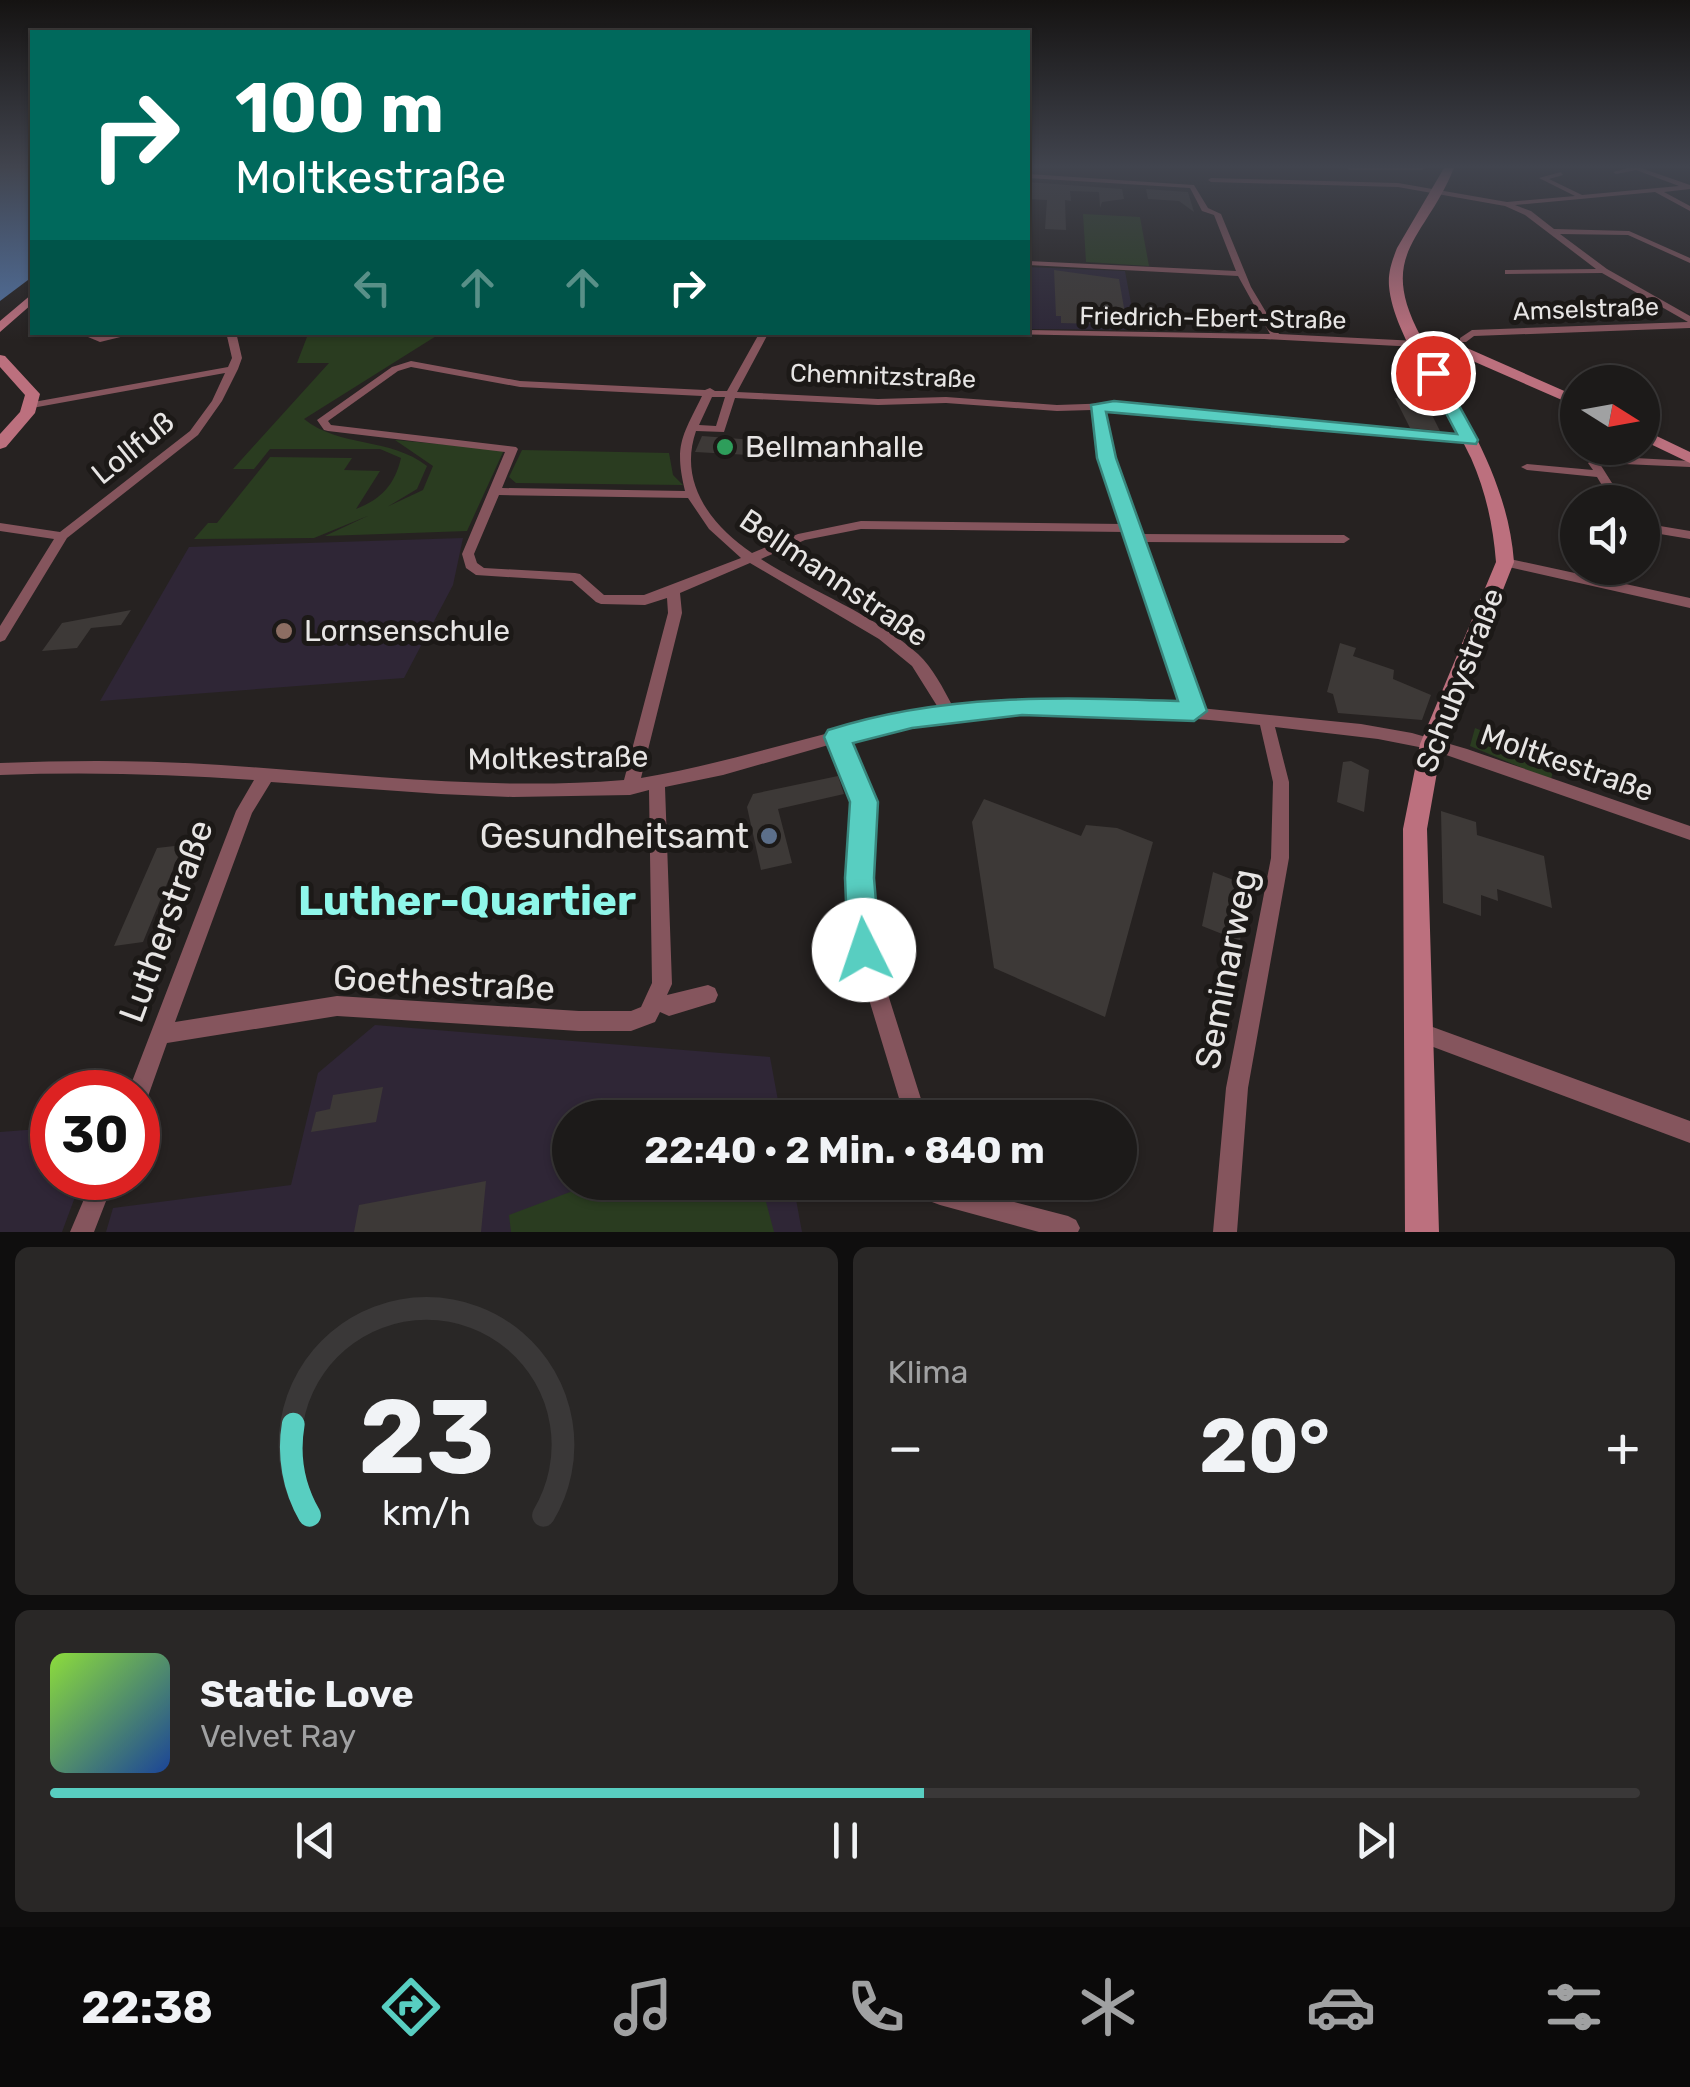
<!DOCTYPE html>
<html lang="de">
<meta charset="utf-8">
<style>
:root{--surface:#1c1a19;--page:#292726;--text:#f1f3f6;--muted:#a0a1a2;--line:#3a3838;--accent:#58cec1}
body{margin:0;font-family:Rubik,sans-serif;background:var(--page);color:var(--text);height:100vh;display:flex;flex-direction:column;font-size:38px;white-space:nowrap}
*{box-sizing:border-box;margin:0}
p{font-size:32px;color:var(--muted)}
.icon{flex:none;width:55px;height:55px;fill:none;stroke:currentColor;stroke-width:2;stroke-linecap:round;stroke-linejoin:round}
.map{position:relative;height:1232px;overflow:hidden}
.drawer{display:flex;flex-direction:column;gap:15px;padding:15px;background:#0f0e0e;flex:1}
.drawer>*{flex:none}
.guide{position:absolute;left:30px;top:30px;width:1000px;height:305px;border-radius:0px;box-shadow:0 2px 8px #0004,0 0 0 2px var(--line);background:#00695c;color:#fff;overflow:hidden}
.needle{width:65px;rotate:101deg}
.tools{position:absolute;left:1560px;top:365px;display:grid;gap:20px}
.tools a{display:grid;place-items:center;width:100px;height:100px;border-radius:50%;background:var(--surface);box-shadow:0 2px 8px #0004,0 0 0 2px var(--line);font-size:50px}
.speed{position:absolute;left:30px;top:1070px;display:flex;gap:20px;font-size:50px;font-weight:700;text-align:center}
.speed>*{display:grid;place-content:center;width:130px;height:130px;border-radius:50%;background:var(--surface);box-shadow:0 2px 8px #0004,0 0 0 2px var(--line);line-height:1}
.speed .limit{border:15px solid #d22;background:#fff;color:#111}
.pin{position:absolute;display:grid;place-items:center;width:85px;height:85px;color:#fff;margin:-42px;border:5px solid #fff;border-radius:50%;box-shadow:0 2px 10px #0007}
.me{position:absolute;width:110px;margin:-55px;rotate:356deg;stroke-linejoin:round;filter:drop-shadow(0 0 8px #0008)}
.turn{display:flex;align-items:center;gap:35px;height:210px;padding:0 40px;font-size:45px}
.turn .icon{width:130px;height:130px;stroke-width:2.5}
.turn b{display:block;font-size:70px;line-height:85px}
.lanes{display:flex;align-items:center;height:95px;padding:0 40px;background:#0003;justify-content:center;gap:50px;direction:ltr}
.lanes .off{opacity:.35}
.big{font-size:75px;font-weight:700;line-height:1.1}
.drawer .tile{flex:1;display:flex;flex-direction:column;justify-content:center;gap:15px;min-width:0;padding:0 35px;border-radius:15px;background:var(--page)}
.drawer .dial{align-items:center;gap:0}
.dial svg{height:260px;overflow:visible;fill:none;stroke:var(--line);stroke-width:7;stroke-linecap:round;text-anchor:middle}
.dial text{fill:var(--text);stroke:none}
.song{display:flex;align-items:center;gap:30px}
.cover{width:120px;height:120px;border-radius:15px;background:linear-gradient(135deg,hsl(90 70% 55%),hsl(220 70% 35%))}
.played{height:10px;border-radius:5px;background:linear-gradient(90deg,var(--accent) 55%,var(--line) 55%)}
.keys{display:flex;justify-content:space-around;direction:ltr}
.heat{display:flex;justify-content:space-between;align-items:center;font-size:55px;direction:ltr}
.drawer .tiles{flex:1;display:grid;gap:15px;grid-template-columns:1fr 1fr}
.tile:last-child{grid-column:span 2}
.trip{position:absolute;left:552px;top:1100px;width:585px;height:100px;border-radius:50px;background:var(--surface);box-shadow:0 2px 8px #0004,0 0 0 2px var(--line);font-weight:700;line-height:100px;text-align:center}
.menu{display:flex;height:160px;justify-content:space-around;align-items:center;background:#0b0a0a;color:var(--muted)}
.menu .icon{width:70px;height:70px}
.menu .on{color:var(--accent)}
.menu b{font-size:45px;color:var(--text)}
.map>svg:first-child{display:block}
.commercial{fill:#2d2737}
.education{fill:#2f2636}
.green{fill:#2a3c20}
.water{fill:#5273a3}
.building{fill:#3d3937}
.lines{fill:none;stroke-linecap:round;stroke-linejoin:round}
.street{fill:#85555d;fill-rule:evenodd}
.secondary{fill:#bc707e;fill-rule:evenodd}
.route{fill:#58cec1;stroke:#39867d;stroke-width:2.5}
.leisure-dot{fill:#2e9e5b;stroke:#1c1917;stroke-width:4}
.education-dot{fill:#8d6e63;stroke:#1c1917;stroke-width:4}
.service-dot{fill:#5c6f8a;stroke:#1c1917;stroke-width:4}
.labels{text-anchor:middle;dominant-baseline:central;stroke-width:10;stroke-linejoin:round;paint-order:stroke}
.far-street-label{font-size:25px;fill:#e7e5e4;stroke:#1c1917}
.poi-label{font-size:30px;fill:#e7e5e4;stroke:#1c1917;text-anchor:start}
.street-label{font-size:30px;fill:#e7e5e4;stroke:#1c1917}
.near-poi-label{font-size:35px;fill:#e7e5e4;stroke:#1c1917;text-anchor:end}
.near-street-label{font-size:35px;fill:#e7e5e4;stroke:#1c1917}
.near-quarter-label{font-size:42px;font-weight:bold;fill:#8ff7ea;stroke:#1c1917}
</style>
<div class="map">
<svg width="1690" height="1232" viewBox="0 0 1690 1232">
<rect width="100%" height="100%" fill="#262221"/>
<!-- commercial -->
<path class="commercial" d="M1028 267 1125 271 1136 330 1028 329Z"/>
<!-- education -->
<path class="education" d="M463 538 453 585 404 678 100 701 189 547Z
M375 1025 770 1057 781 1117 570 1118V1182L793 1183 802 1232H106L113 1208 291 1185 318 1073Z
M52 1128V1178H82L62 1232H0V1132Z"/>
<!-- green -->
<path class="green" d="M1083 214 1140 217 1149 266 1086 262Z
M325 332 441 333 304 419C340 448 390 437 427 466L417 489 382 510 314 538 194 539 208 523H217L270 457 352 458 344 470 380 471 356 509C382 499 395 484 401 458L380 449H270L254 469H233L329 363H297L307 337Z
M395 440 504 450 467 531 325 536 423 490 433 466Z
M522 450 669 453 673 475 683 485 516 483 509 477Z
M1475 728 1555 761 1551 780 1470 746Z
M594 1183H761L774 1232H511L509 1215Z"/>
<!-- water -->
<path class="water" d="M0 168H32V277L0 301Z"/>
<!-- building -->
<path class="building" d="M1028 182 1122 189 1124 199 1102 202 1100 208 1099 192 1070 191 1071 201 1065 200 1066 230 1045 229 1047 200 1028 199Z
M1146 189 1188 192 1194 212 1179 201 1148 199Z
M1054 270 1119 279 1127 325 1061 323V316H1056Z
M1402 385 1427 387 1438 408 1429 409 1440 431 1410 428 1395 398 1409 399Z
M702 436 728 438 755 440 749 455 695 452Z
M131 610 121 625 91 628 77 648 42 651 62 623Z
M1340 643 1356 648 1353 656 1394 670 1393 679 1431 695 1422 720 1338 713 1333 694 1327 692Z
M1351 761 1369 770 1364 812 1337 802 1343 762Z
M838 776 844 794 778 809 792 863 761 870 747 807 753 794Z
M984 799 1081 836 1086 825 1117 828 1153 842 1105 1017 994 968 972 822Z
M1441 811 1476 822 1477 835 1544 856 1552 908 1497 889 1498 901 1481 895V916L1443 903Z
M183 845 143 942 114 946 157 848Z
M1213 872 1249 886 1240 941 1202 926Z
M383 1087 376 1122 311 1132 316 1112 330 1109 333 1095Z
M486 1181 481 1232H354L359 1205Z"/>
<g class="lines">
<!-- street -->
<path class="street" d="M1347 168H1425L1422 170H1350Z
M1628 168H1641L1690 185V189L1664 192 1690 206V211L1655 192 1515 205 1531 211 1554 229 1629 231 1690 258V263L1628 235 1560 234 1607 269 1690 316V328L1474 336 1466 342H1460V338L1472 330 1688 322 1602 273 1505 274V270H1508L1596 269 1525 215 1505 206 1398 187 1211 182 1208 180 1211 178 1398 183 1507 202 1575 196 1539 178 1561 172 1563 175 1549 179 1582 195 1679 186 1636 170 1616 174 1613 172Z
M1028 174 1194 185 1208 208 1221 214 1251 287 1279 334 1417 341 1422 344 1417 347 1264 339 1005 334 1004 332H1028V330L1270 334 1238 276 1028 265V261L1236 271 1214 215 1202 211 1190 188 1028 178Z
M76 332C85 332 95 336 104 336 116 335 129 332 141 332L100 342Z
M226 332H236L242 358 238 369 222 401 198 435 67 538 5 640 0 642V626L54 539 0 531V523L60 532 190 431 212 401 225 373 32 408 28 407V403L228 367 232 358Z
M760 332H769L737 392 878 399 946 397 1057 405 1114 403 1473 438 1474 440 1469 443 1102 410 1113 459 1139 534 1344 535 1350 539 1344 543 1142 542 1200 708 1361 724 1412 733 1467 749 1690 826V840L1429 749 1378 739 1275 727 1289 782V858L1248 1088 1237 1232H1213L1226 1088 1271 858 1273 782 1260 725C1121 710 982 703 846 740L872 802 869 878 874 950 927 1118H905L854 950 851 878 856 802 832 744 723 775 665 787 672 984 667 995 708 985 715 988 718 995 715 1002 669 1016 660 1012 655 1022 631 1031H579L337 1016 167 1043 146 1102 138 1104V1092H128L236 811 254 780C169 774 85 772 0 775V763C74 760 147 760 221 765 355 774 489 791 624 780L668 613 667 598 645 605 601 604 596 602 572 581 476 575 466 568 462 554 505 452 328 431 324 430 317 420 392 367 411 361 520 381 705 390 710 388 715 391H727ZM411 367 520 387 702 396C682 437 674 445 685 491L502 488 518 449 516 447 331 425 328 421 398 371ZM712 397H725L716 426 699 425ZM735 398 878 405 946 403 1057 411 1092 410 1101 459 1123 524 861 521 798 534 752 553C711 525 678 483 696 431L724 432ZM499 495 688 498 709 529 741 558 644 595H604L580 574 575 573 484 568 477 563 474 554ZM861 529 1126 532 1185 706C1107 700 1031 699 953 707 943 688 933 668 918 654 873 613 812 592 761 559L805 540ZM750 563 879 639 912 666 939 709C838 725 742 761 641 778L682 613 680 593ZM271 782 440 794 513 797 630 795 649 790 652 983 641 1007 631 1011H579L337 996 175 1022 252 813Z
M1599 456 1690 461V467L1602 463 1600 464 1624 502H1612L1597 477 1527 470 1521 467 1527 464 1593 470 1588 463Z
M1642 523 1690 531V539L1642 531Z
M1505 558 1690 598V608L1500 565 1499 562 1500 559Z
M1419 1022 1690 1121V1143L1412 1039 1409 1032 1412 1025Z
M93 1178H115L94 1232H70Z
M926 1182H948L949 1185 1068 1216 1076 1220 1080 1228 1078 1232H1039L940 1205 932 1202Z"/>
<!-- secondary -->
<path class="secondary" d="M1444 168H1454C1425 240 1376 253 1421 337L1422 341 1467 348 1578 397V407L1459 355 1428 350C1466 418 1508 482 1514 562L1442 744 1427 829 1439 1232H1405L1403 829 1420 744 1496 562C1493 525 1486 492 1471 458 1449 408 1393 337 1389 286 1388 272 1392 261 1397 248Z
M32 294V304L0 332V321Z
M0 355 5 356 40 394 35 413 6 447 0 449V434L20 412 25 395 0 367Z
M1642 429 1690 452V463L1642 440Z"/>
</g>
<!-- sky -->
<linearGradient id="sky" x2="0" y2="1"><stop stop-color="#151312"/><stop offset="0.49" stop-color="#41444e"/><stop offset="1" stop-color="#41444e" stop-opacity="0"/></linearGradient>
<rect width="1690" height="340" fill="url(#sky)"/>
<!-- route -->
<path class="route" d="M1433 368 1441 373 1478 440 1476 444 1106 412 1116 458 1207 711 1194 721 1022 715 912 728 853 743 878 802 874 878 880 950 875 960 864 965 853 960 848 950 845 878 850 802 824 737 828 730C943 693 1059 697 1178 701L1097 458 1091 405 1114 401 1457 434 1425 373Z"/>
<!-- markers -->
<circle class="leisure-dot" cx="725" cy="447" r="10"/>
<circle class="education-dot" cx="284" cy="631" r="10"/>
<circle class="service-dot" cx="769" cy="836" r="10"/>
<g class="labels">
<!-- far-street labels -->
<g class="far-street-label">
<text transform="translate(1586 309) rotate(-2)">Amselstraße</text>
<text transform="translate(1213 318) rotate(1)">Friedrich-Ebert-Straße</text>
<text transform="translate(883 376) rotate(2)">Chemnitzstraße</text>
</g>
<!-- poi labels -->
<g class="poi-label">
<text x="745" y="447">Bellmanhalle</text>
<text x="304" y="631">Lornsenschule</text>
</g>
<!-- street labels -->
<g class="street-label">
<text transform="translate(133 448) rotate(-39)">Lollfuß</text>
<text transform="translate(834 578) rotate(34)">Bellmannstraße</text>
<text transform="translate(1460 680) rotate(-69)">Schubystraße</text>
<text transform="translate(558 758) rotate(-1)">Moltkestraße</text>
<text transform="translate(1567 763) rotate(19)">Moltkestraße</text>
</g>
<!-- near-poi labels -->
<g class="near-poi-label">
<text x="749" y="836">Gesundheitsamt</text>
</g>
<!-- near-street labels -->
<g class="near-street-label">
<text transform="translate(166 921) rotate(-70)">Lutherstraße</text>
<text transform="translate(1226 969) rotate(-79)">Seminarweg</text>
<text transform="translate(444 983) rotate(3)">Goethestraße</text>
</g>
<!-- near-quarter labels -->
<g class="near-quarter-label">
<text x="467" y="901">Luther-Quartier</text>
</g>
</g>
</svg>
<div class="tools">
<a><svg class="needle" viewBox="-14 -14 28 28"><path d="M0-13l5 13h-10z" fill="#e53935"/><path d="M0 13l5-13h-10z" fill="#a0a1a2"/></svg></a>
<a><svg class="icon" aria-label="sound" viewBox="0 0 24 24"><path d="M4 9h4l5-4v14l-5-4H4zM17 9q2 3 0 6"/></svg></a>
</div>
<div class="speed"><div class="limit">30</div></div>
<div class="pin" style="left:1433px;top:373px;background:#d93025"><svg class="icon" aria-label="arrive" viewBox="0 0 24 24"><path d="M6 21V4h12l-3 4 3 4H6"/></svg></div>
<svg class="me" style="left:864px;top:950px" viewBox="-20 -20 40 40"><circle r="19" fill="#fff"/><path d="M0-13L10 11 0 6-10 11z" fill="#58cec1"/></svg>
<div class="trip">22:40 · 2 Min. · 840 m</div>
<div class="guide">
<div class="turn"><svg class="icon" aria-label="right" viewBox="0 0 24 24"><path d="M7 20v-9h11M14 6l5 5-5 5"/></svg><div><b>100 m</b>Moltkestraße</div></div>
<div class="lanes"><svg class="icon off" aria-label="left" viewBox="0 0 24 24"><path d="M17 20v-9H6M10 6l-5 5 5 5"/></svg><svg class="icon off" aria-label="ahead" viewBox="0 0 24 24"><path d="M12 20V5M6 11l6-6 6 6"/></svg><svg class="icon off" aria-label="ahead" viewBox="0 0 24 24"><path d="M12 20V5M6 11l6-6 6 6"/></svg><svg class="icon" aria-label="right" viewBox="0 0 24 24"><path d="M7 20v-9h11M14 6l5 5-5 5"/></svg></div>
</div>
</div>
<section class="drawer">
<div class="tiles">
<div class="tile dial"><svg viewBox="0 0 100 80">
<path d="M14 69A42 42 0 1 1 86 69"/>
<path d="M14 69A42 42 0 0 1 9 41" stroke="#58cec1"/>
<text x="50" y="56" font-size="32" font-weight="700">23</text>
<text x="50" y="72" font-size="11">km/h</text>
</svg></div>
<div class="tile"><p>Klima</p>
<div class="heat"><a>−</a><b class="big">20°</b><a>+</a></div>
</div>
<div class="tile">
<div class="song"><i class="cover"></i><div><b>Static Love</b><p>Velvet Ray</p></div></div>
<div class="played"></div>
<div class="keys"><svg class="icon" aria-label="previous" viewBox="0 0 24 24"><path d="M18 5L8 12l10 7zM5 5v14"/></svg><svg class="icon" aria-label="pause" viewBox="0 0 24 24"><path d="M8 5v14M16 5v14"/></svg><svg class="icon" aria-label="next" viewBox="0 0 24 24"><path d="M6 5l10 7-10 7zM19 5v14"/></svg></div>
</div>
</div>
</section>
<nav class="menu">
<b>22:38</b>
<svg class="icon on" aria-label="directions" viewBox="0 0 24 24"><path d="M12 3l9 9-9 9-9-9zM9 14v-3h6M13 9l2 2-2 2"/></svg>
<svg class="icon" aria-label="music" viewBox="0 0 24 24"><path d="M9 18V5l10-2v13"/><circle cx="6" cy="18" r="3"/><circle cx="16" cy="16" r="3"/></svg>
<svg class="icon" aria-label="phone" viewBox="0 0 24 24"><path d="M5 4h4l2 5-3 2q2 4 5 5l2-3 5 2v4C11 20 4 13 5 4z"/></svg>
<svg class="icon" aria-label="climate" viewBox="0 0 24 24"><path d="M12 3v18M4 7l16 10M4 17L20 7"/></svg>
<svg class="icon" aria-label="car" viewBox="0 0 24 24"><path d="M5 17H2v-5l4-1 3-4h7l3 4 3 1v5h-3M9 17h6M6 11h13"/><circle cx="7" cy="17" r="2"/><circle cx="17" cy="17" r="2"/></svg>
<svg class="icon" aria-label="filters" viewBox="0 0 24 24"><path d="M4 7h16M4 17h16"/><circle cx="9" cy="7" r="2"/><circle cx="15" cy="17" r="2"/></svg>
</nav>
